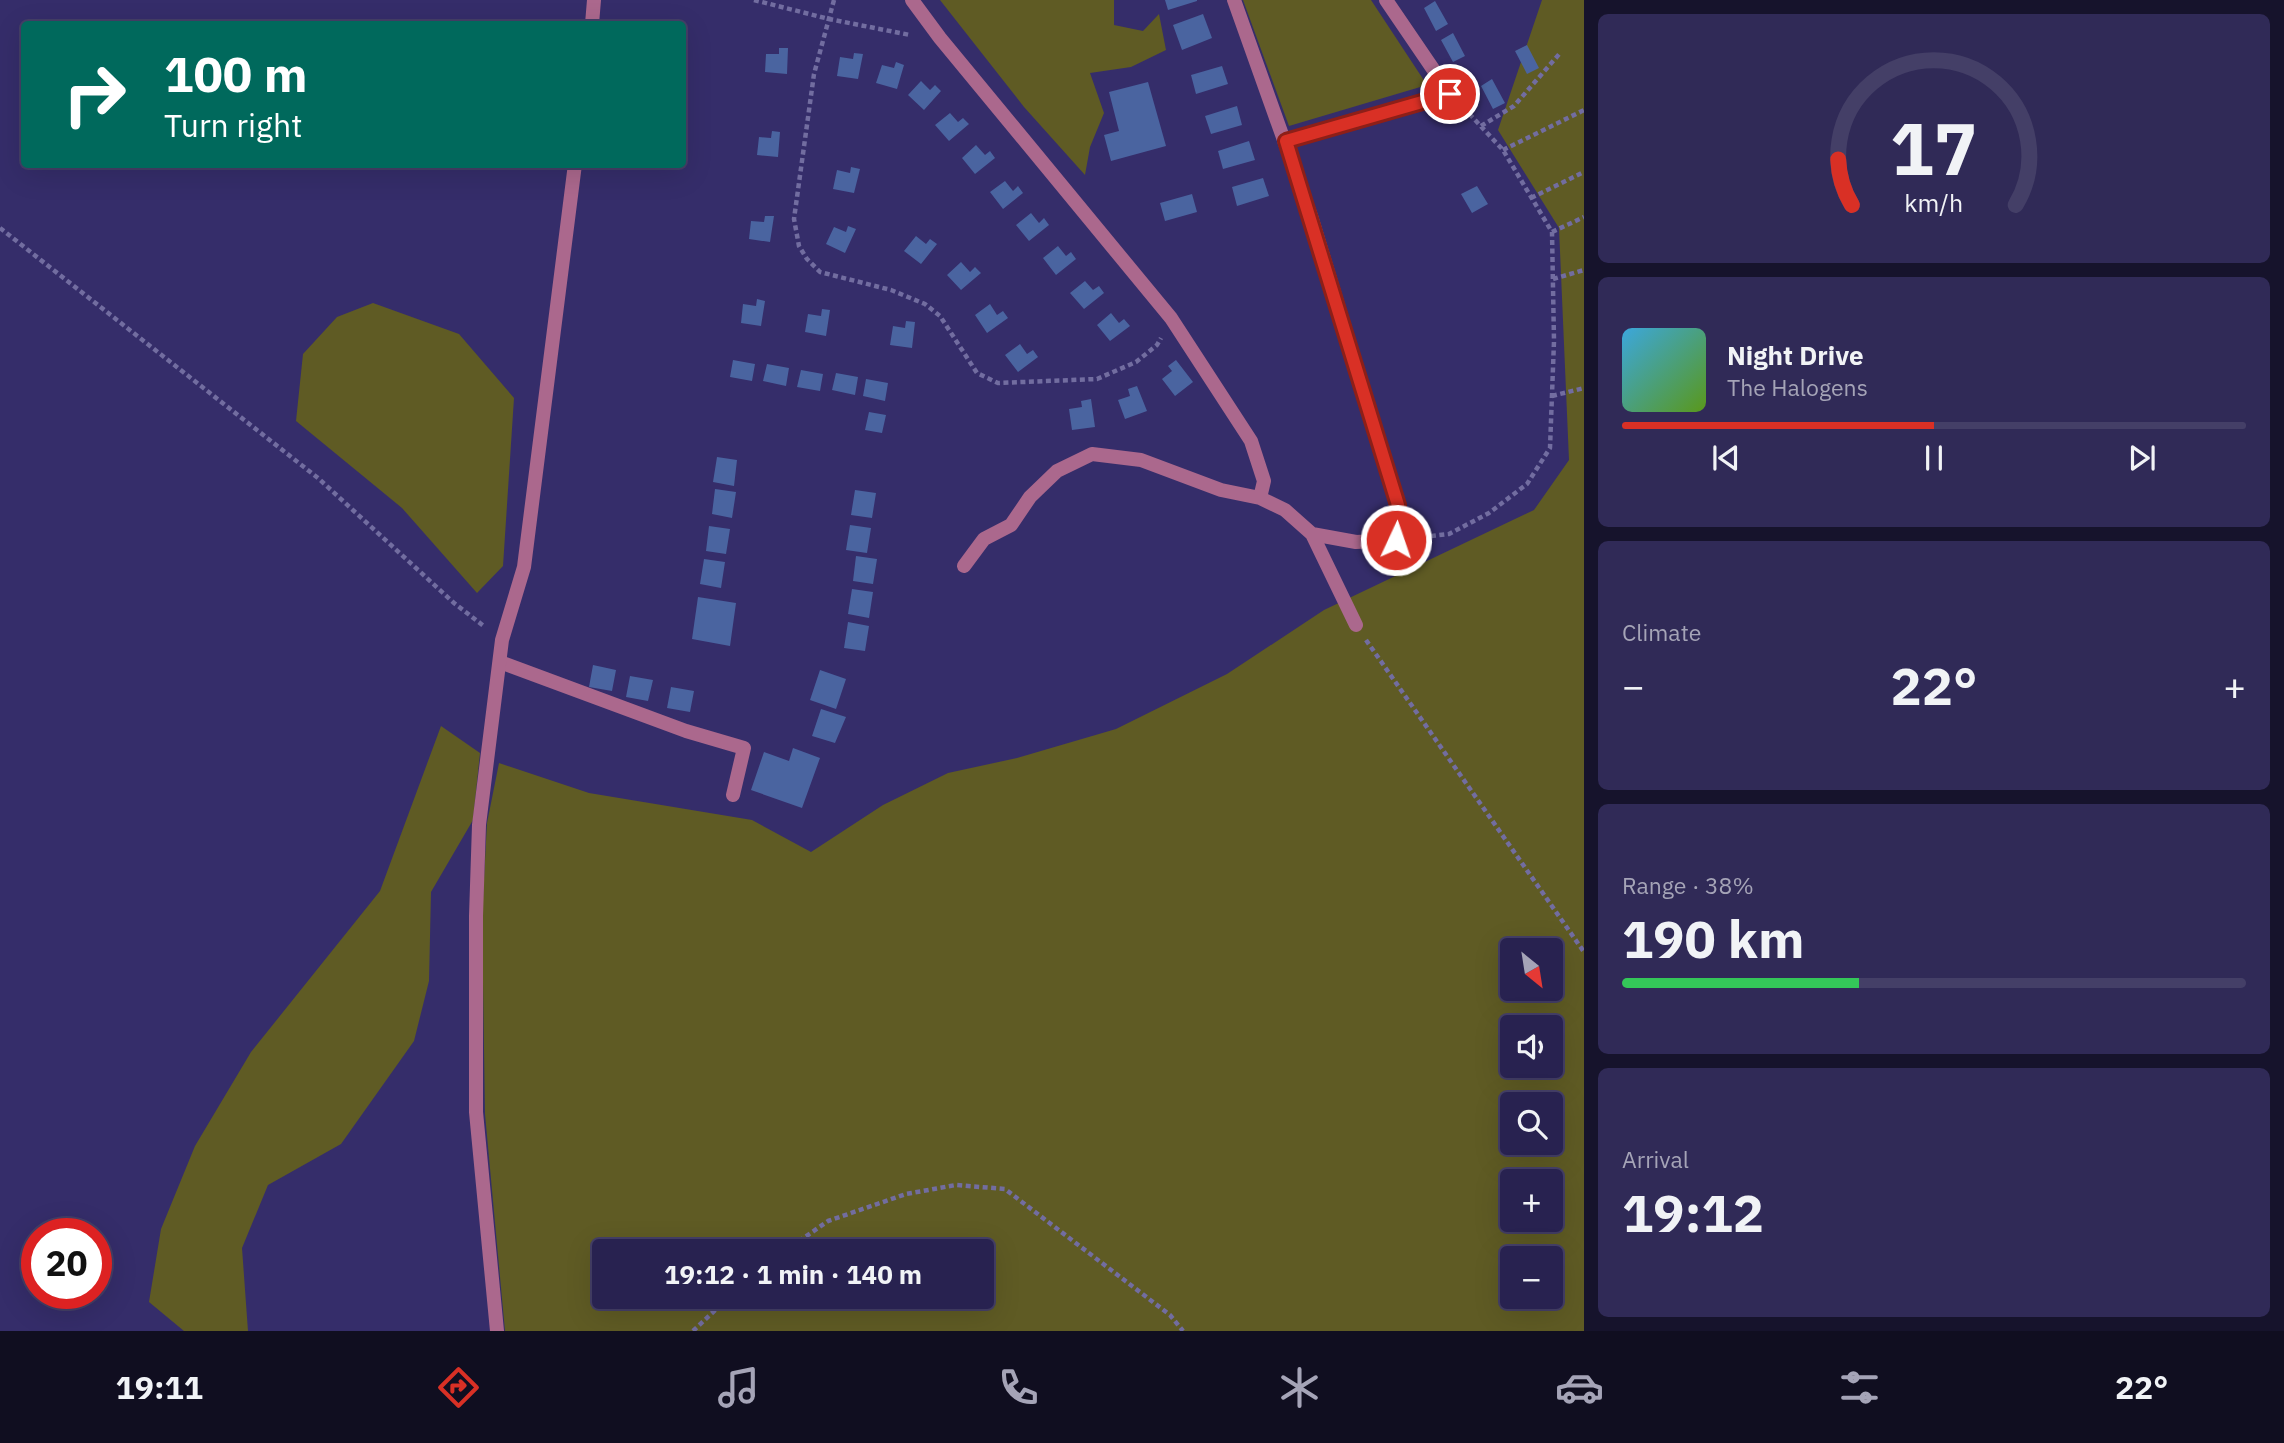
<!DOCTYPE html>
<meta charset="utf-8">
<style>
:root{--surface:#282250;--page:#302a57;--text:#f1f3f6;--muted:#a5a4b7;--line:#443f67;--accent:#d93025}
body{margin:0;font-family:"IBM Plex Sans",sans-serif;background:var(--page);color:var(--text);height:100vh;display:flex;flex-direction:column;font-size:26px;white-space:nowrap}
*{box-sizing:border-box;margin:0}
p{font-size:23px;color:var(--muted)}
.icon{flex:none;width:38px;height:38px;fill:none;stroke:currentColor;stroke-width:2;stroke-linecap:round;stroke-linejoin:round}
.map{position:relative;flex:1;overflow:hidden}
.side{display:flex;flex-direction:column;gap:14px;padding:14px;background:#16132c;width:700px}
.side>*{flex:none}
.hud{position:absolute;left:21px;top:21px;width:665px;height:147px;border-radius:7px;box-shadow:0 7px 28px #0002,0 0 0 2px var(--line);background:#00695c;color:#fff;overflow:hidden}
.needle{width:46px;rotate:150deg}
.tools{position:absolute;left:1500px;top:938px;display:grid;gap:14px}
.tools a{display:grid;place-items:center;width:63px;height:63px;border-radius:7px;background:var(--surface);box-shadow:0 7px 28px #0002,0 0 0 2px var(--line);font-size:35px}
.speed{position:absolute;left:21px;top:1218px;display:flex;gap:14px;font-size:35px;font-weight:700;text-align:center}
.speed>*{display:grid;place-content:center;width:91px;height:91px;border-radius:50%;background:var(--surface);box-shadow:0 7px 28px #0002,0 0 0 2px var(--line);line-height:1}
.speed .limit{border:10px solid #d22;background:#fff;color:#111}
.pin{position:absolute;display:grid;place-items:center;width:60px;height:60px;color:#fff;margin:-30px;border:4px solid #fff;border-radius:50%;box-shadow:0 2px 7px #0007}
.me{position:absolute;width:77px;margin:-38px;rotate:3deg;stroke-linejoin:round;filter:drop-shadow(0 0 5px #0008)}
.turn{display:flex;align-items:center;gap:24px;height:147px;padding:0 28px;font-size:32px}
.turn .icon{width:91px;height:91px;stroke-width:2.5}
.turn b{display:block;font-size:49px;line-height:60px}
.big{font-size:52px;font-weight:800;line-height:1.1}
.side .card{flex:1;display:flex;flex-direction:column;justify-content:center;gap:10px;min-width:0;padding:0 24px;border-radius:10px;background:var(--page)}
.side .dial{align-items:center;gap:0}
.dial svg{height:182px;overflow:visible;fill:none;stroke:var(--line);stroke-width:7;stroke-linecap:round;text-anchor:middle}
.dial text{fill:var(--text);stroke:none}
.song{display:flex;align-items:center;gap:21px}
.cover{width:84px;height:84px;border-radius:10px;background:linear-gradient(135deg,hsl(200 70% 55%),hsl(90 70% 35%))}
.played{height:7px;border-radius:4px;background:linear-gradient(90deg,var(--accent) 50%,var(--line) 50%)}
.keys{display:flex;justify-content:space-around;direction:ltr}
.heat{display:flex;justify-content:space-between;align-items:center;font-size:38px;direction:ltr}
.charge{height:10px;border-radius:5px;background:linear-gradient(90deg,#34c759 38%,var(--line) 0)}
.trip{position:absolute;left:592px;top:1239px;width:402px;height:70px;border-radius:7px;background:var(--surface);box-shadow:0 7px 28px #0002,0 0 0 2px var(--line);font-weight:800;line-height:70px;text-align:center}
.dock{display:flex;height:112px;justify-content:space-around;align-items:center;background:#100e20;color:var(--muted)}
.dock .icon{width:49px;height:49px}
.dock .on{color:var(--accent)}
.dock b{font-size:32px;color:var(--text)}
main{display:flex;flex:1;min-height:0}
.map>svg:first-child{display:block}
.green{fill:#5f5b24;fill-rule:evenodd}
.building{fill:#4a64a0}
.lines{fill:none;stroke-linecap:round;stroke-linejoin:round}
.path{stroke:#726da0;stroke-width:4.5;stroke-dasharray:5 3.5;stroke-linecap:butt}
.lane{stroke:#ab688d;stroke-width:14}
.street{stroke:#ab688d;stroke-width:14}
.route-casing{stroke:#8d1f18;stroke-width:18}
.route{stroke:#d93025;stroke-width:12}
</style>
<main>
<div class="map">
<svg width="1584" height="1331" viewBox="0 0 1584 1331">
<rect width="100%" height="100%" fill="#352d6a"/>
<!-- green -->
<path class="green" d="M940 0H1114V25L1143 31 1159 14 1166 50 1131 67 1090 73 1104 113 1090 147 1085 175 1024 107Z
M1243 0H1371L1427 85 1289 126Z
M1542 0H1584V1331H505L485 1114 482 917 487 823 499 763 589 793 752 820 811 852 883 805 948 773 1017 758 1116 729 1227 674 1324 610 1534 510 1569 460 1559 228 1498 130ZM1512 950H1550V989H1512ZM1512 1027H1550V1066H1512ZM1512 1104H1550V1143H1512ZM1512 1181H1550V1220H1512ZM604 1251H982V1297H604ZM1512 1258H1550V1297H1512Z
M373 303 459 334 514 398 503 566 477 593 402 508 296 421 303 354 337 317Z
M441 726 480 753 473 820 431 892 429 981 414 1041 341 1144 268 1185 242 1248 248 1331H184L149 1302 161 1229 195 1146 251 1052 380 891Z"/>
<!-- building -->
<path class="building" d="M1165 0H1197V1L1168 10Z
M1435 1 1448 24 1436 31 1424 8Z
M1203 14 1212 38 1182 50 1173 25Z
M1453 33 1465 56 1453 62 1441 40Z
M1527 45 1539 68 1527 74 1515 51Z
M779 48H788L787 74 765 72 766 54H779Z
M854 53 863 54 858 79 837 76 840 57 853 59Z
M896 62 904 65 897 89 876 83 882 65 894 68Z
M1222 66 1228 84 1196 94 1191 75Z
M1492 79 1505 103 1493 109 1481 86Z
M921 81 930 90 935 85 941 91 924 110 908 95Z
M1148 82 1166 146 1111 161 1104 135 1119 131 1109 92Z
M1237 106 1242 125 1211 134 1205 116Z
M950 113 958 122 963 118 969 124 949 141 935 125Z
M772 131 780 132 778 157 757 155 759 137 771 138Z
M1249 141 1255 160 1223 169 1218 151Z
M976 145 985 155 990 151 995 158 975 174 962 158Z
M851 167 860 169 854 193 833 189 837 170 850 173Z
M1263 178 1269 196 1237 206 1232 187Z
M1005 181 1013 191 1018 186 1023 193 1003 209 990 192Z
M1477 186 1488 204 1472 213 1461 194Z
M1192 194 1197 212 1165 221 1160 203Z
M1031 213 1039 223 1044 218 1049 225 1029 241 1016 225Z
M765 216H774L770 242 749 239 751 221 764 222Z
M848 226 856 229 845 253 826 244 834 227 846 232Z
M916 236 926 244 930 239 937 244 921 264 904 251Z
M1058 246 1066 256 1071 252 1076 259 1056 275 1043 258Z
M961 262 970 272 975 267 981 273 961 290 947 275Z
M1085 281 1093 290 1099 286 1104 293 1084 309 1070 293Z
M757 299 765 301 761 326 741 323 743 304 756 306Z
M990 304 997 315 1003 311 1008 318 987 333 975 315Z
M822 309 830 310 826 336 805 332 808 314 821 316Z
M1111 313 1119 323 1124 319 1130 326 1110 341 1097 325Z
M906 321 915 322 912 348 890 345 893 326 905 328Z
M1020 344 1027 354 1033 350 1038 357 1018 372 1005 355Z
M733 360 755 364 752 381 730 377Z
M1176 360 1193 382 1175 396 1162 379 1172 371 1168 366Z
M767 364 789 368 786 386 763 381Z
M801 370 823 374 820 391 797 387Z
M836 373 858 377 855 395 832 390Z
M866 379 888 383 885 401 863 396Z
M1137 386 1147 411 1125 419 1118 400 1130 396 1128 389Z
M1091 399 1095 427 1072 430 1069 409 1082 407 1081 401Z
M869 412 886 415 882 433 865 430Z
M717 457 737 460 734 486 713 482Z
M715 489 736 492 732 518 712 514Z
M855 490 876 493 872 518 851 515Z
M850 525 871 528 867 553 846 550Z
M709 526 730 529 726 554 706 551Z
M856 556 877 559 873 584 853 581Z
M704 559 725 562 721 588 700 584Z
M852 589 873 592 869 618 848 614Z
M698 597 736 603 730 646 692 639Z
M848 622 869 626 865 651 844 648Z
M593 665 616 670 612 691 589 687Z
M820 670 846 679 836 709 810 700Z
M630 676 653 680 648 701 626 697Z
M671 687 694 691 690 712 667 708Z
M821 709 846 717 835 743 812 736Z
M793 748 820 758 802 808 751 790 764 752 789 761Z"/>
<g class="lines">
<!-- path -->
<path class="path" d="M754 0 829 19 910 35
M834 0 814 74 794 219 799 246 807 259 820 272 891 290 925 304 940 316 977 373 998 383 1097 379 1136 362 1157 345 1161 338
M1481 126 1514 106 1561 52
M1503 150 1584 110
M1531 198 1584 172
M0 228 318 478 454 603 485 627
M1552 232 1584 217
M1553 279 1584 270
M1552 396 1584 388
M1414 538 1449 534 1489 513 1527 484 1550 448 1554 341 1552 232 1503 150 1463 107
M1366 640 1584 952
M785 1251 828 1221 906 1194 956 1185 1005 1189 1170 1315 1183 1331
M693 1331 729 1297"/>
<!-- lane -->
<path class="lane" d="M912 0 940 38 1171 318 1251 441 1264 481 1260 498
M1234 0 1311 216 1398 504 1396 540 1356 542 1312 534
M1286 141 1450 94 1386 0
M964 566 984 539 1011 525 1030 497 1057 471 1092 454 1141 460 1221 490 1260 498 1285 510 1312 534 1356 625
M500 662 686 731 744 748 733 795"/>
<!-- street -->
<path class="street" d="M592 24 594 0
M497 1331 476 1112V916L479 825 502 640 524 567 575 164"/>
</g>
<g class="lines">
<defs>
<path id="route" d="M1396 540 1398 505 1286 141 1450 94"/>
</defs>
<!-- route casing -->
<use href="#route" class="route-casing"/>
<!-- route -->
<use href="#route" class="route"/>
</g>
</svg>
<div class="tools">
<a><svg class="needle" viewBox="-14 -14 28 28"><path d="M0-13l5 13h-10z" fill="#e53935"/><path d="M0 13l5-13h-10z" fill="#a5a4b7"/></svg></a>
<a><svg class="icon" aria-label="sound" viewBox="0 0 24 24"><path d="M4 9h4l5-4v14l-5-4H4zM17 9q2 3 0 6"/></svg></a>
<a><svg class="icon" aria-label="search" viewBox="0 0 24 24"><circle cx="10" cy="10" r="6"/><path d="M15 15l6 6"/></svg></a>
<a>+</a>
<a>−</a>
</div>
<div class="speed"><div class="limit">20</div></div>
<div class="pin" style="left:1450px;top:94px;background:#d93025"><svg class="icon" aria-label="arrive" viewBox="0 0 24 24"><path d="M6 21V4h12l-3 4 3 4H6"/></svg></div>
<svg class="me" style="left:1396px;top:540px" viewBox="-20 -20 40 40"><circle r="17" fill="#d93025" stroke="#fff" stroke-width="3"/><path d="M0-11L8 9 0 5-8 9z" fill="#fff"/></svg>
<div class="trip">19:12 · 1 min · 140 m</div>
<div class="hud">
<div class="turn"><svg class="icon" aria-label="right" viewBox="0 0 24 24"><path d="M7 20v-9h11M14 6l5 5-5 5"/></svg><div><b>100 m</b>Turn right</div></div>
</div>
</div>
<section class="side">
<div class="card dial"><svg viewBox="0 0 100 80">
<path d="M14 69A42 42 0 1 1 86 69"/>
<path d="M14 69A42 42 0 0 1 8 49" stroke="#d93025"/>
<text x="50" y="56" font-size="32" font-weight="700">17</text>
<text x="50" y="72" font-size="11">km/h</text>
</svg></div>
<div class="card">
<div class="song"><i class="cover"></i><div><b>Night Drive</b><p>The Halogens</p></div></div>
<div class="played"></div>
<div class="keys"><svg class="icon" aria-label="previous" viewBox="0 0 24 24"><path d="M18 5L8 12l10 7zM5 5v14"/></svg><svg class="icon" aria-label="pause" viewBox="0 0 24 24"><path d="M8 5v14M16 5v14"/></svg><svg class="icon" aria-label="next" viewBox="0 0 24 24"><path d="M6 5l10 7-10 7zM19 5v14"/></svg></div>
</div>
<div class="card"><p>Climate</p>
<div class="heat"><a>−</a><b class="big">22°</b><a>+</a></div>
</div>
<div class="card"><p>Range · 38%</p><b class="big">190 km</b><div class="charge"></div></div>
<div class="card"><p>Arrival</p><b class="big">19:12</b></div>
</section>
</main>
<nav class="dock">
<b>19:11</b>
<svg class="icon on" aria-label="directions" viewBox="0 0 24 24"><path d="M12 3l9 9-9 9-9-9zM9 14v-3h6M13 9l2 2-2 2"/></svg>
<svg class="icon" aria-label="music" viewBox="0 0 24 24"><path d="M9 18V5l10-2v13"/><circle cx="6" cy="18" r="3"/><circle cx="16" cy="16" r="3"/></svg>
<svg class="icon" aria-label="phone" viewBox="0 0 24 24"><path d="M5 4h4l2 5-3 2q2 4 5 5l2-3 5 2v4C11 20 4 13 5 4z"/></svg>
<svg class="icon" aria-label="climate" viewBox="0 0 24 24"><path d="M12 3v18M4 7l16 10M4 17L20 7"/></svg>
<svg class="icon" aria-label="car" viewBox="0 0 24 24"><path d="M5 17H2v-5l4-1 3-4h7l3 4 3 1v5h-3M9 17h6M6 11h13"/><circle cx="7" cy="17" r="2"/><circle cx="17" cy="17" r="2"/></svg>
<svg class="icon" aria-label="filters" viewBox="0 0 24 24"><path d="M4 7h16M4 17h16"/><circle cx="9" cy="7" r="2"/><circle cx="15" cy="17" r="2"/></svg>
<b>22°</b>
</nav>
